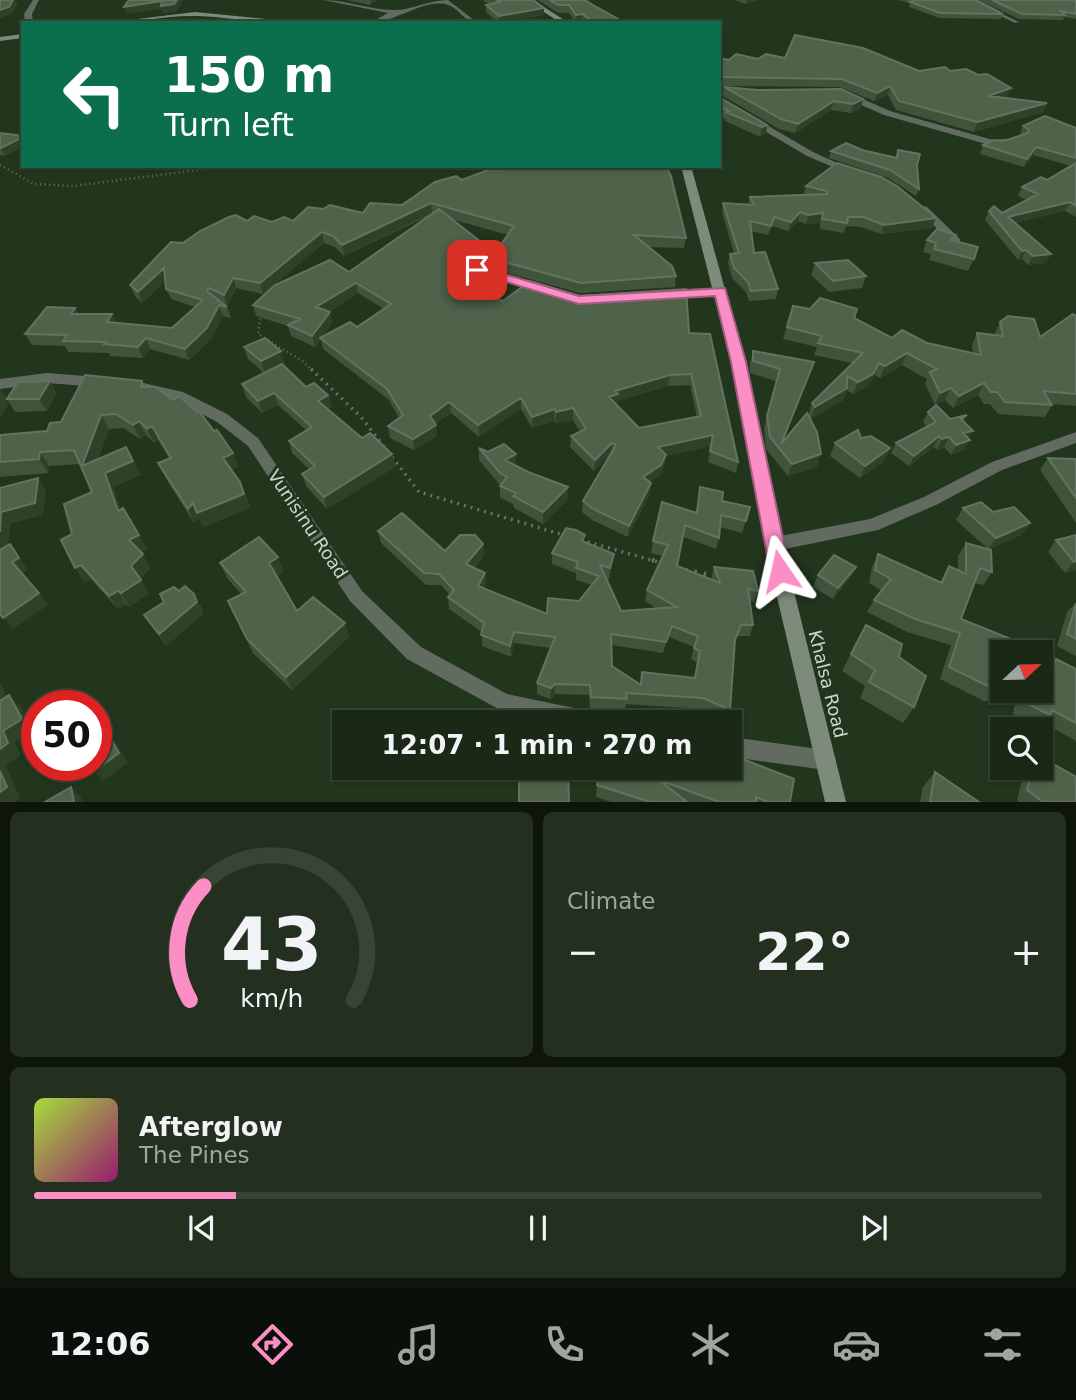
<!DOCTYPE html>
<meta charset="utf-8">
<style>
:root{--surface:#1a2816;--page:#23301f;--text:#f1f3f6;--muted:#9fa6a1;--line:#384435;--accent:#fb8fc5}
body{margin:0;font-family:"DejaVu Sans",sans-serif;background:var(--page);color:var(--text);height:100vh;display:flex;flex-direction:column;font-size:26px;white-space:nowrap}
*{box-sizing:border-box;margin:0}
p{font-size:23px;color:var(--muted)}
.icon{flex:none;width:38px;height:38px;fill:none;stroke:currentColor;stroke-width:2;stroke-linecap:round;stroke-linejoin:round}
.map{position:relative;height:802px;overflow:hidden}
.sheet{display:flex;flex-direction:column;gap:10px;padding:10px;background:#0e160c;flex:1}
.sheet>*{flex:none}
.hud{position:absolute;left:21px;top:21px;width:700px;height:147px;border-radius:0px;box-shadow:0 2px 5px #0004,0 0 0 2px var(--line);background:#0b6e4f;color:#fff;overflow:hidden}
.needle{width:46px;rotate:68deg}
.fabs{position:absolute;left:990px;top:640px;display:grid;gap:14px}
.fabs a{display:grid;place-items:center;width:63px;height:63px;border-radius:0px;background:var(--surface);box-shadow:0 2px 5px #0004,0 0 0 2px var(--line);font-size:35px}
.speed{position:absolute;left:21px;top:690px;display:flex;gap:14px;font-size:35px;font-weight:700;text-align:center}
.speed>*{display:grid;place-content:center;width:91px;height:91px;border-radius:50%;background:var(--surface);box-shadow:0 2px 5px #0004,0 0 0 2px var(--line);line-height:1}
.speed .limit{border:10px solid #d22;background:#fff;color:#111}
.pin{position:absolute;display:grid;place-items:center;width:60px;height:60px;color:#fff;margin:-30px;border-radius:14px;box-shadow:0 4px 10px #0006}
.me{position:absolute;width:77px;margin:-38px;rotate:349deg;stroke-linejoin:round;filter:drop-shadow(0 0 5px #0008)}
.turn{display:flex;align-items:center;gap:24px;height:147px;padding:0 28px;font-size:32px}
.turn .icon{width:91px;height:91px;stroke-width:2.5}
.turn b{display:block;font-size:49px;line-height:60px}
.big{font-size:52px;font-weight:600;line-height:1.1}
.sheet .card{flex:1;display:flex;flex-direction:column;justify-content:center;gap:10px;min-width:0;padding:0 24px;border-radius:10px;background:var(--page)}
.sheet .dial{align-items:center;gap:0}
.dial svg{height:182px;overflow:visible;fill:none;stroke:var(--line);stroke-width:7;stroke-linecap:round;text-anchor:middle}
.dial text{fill:var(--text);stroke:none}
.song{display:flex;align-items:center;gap:21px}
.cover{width:84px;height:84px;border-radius:10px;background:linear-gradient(135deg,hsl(80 70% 55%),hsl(320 70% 35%))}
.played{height:7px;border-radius:4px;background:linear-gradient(90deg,var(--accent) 20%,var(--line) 20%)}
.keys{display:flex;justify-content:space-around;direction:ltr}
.heat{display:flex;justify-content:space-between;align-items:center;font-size:38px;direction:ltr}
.sheet .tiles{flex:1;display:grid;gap:10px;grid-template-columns:1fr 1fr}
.card:last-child{grid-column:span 2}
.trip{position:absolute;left:332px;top:710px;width:410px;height:70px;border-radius:0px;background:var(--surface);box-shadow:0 2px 5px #0004,0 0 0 2px var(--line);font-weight:600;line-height:70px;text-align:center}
.tabs{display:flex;height:112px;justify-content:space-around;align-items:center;background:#0a1009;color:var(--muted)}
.tabs .icon{width:49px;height:49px}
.tabs .active{color:var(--accent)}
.tabs b{font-size:32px;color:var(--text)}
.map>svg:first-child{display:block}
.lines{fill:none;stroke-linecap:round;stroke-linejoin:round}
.path-far2{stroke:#647460;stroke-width:2.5;stroke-dasharray:1 3.5;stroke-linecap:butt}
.path-far1{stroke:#647460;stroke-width:3.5;stroke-dasharray:2 5;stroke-linecap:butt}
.path{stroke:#647460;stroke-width:4.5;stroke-dasharray:2.5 7;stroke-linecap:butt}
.lane{fill:#626b5f;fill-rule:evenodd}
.street{fill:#626b5f;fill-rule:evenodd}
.secondary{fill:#7d8c7a;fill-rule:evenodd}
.wall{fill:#40543c;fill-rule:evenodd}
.shaded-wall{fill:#2e4229}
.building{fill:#4f624a;stroke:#62745e;stroke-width:2;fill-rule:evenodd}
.route{fill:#fb8fc5;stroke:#a35d80;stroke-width:2}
.labels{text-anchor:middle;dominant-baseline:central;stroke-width:6;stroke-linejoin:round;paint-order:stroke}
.street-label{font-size:18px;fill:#cad6c7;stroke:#22351d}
</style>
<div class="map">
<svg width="1076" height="802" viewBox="0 0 1076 802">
<rect width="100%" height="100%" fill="#22351d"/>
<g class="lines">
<!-- path-far2 -->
<path class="path-far2" d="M0 165 34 184 73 186 229 166
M261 314 258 334 301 360 313 371"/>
<!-- path-far1 -->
<path class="path-far1" d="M311 369 361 417 385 448
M392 457 419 492 567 536
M581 540 658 562"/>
<!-- path -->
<path class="path" d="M652 560 661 563
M685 570 716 576"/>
<!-- lane -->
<path class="lane" d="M968 0H974L1019 22 1015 23Z"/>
<!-- street -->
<path class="street" d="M33 0H39L32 14 33 23H25L24 14Z
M323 0C347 0 370 10 394 10 408 11 429 0 448 0L478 23C464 23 459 7 445 4 422 0 393 23 370 23L388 13Z
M843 93H849L890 111 993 140 1006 139 1011 142 1006 145 993 146 884 115 843 97Z
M719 97 813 152 855 171 847 173 807 156 719 104Z
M923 206 927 207 960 239V243H952L919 211 918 209Z
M477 267 547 286 549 289 543 293 473 272V268Z
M720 287 724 288 726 291 724 294 670 298 664 294 670 290Z
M47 373 99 377 106 382 99 387 47 383 0 389V379Z
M126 379 183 392 227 414 258 438 362 591 421 647 507 694 598 713 605 716 608 723H552L504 712 407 659 350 601 248 446 217 422 174 399 121 387 119 384Z
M1076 432V443L1002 470 936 505 878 530 775 551 769 549 767 544 769 539 775 537 870 519 924 497 992 462Z
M730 737 826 750 833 753 836 760 833 767 826 770 730 757Z"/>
<!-- secondary -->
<path class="secondary" d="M525 0H533L569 23H561Z
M195 12 286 21 289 23C258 23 228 17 197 16 167 15 135 23 105 23Z
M23 34V38L0 41V37Z
M681 166H691L745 362 789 571 846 802H825L771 571 731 362Z"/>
</g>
<!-- wall -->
<path class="wall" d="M347 0H377L370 5Z
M482 0H533L544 15 499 23 486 12V5L489 4Z
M538 0H591L586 1 625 23H576L569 13H558Z
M735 0H758L746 4Z
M898 0H976L1003 14 1001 19 939 18 909 7 910 3Z
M979 0H1076V19L1064 17 1063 20 1019 19Z
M719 58 729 60 785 58 919 71H950L1007 97 1004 98 1047 103 1043 112 974 132 896 110 888 95 874 101 840 87 719 86Z
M724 87 758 90 841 89 861 108 851 113 831 110 795 133 779 129 723 96Z
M719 97 767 125 766 134 760 137 725 121V119L719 116Z
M1023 126 1076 128V217L1065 211 1015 223 1046 263 1028 265 1022 259 1018 260 985 220 989 211 1002 213 1027 200 1018 196 1022 187 1047 180 1071 166 1033 155 1024 167 980 154 983 145 1004 141 1022 135 1020 134Z
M0 133 5 156 0 155Z
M862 150 896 157 898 150 917 165 919 189 916 196 888 178 829 158 831 151Z
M837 163 936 218 932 228 881 234 861 227 846 226 844 233 820 229V223L806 224 798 221 788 231 772 226 768 235 751 231 754 253 778 289 776 299 749 301 746 292 732 278 728 263 730 254 734 253 722 212 723 203 748 204 750 197 803 195 806 186Z
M500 170 686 238 684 248 648 247 676 276 675 287 580 293 476 264 487 268V279L473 291 503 301 689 333 738 462 736 473 708 462 711 446 665 456 664 466 659 476 650 482V494L628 537 592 520 582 512 583 501 610 454 594 471 570 447 571 436 580 432 573 420 556 423 554 421 532 428 521 409 479 437 451 413 435 424 437 436 414 450 390 438 388 426 399 418 389 400 323 349 321 339 315 347 291 336 288 326 256 316 253 305 349 272 433 214 344 256 335 247 324 243 263 294 236 288 227 306 224 304 227 307 231 318 223 316 211 339 189 360 150 349 143 358 110 356 109 353 68 352 65 346 32 345 25 334 75 308 79 314H112L116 323 172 328 195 307 171 299 166 289 165 281 142 303 135 296 130 285 183 243 247 221 272 222 293 221 363 213 402 205 462 180ZM451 219 508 235 495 253ZM358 293 384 309 357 327 322 337 332 323 329 312ZM690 385 697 417 639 428 617 405V401L668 386Z
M956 235 953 241 974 259 968 271 929 260 931 254 923 252 927 240Z
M815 263 866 276 862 288 829 292 811 275Z
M793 306 854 318 892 338 927 343 973 353 972 345 977 333 994 335 1000 322 1040 337 1076 316V406L1052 404V405L1045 417 998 414 990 404H984L978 395 953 408 945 400 935 405 925 384 927 379 902 365 880 378 875 375 868 386 853 394 847 390 843 400 811 419 808 415 812 403 852 363 814 355 817 347 783 339Z
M244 347 281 351 284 363 279 365 306 387 328 395 332 407 328 409 362 438 392 454 395 467 327 509 306 486 302 474 309 469 292 453 289 441 306 430 278 405 262 413 246 397 242 384 264 373 248 359Z
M753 351 810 374 783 442 817 467 788 476 766 449 764 428 776 381 750 373V363Z
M50 381 56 393 47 411 15 412 1 389 7 399Z
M145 387 214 431 233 453 238 467 232 470 246 496 250 508 203 527 199 518 194 523 165 477 158 463 169 458 158 440 154 443 146 435 140 439 123 428 109 429 98 459 141 475 113 487 121 510 147 549 141 552 150 568 140 579 149 593 129 607 126 604 118 609 91 579 84 582 72 534 92 492 80 464 49 466 48 473 0 477V435L47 431 61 422Z
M928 412 950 419 967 415 963 422 970 440 964 450 951 455 944 447 937 450 934 447 909 466 891 453 896 443 927 427 923 422Z
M861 438 890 448 884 461 860 478 830 456 835 443Z
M479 448 528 472 568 487V499L543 524 514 508 513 504 500 498V485L479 460Z
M1048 458 1076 459V523L1040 470Z
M700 487 722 501 750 507 742 533 720 527 719 538 716 549 683 537 677 566 711 580 714 567 758 591 754 602 750 601 753 625 750 636H737L735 642 730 710 726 720 700 709 626 704 625 709 590 708 589 695 555 694 550 699 537 694V683L551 648 514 643 511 657 482 646V632L449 609 448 597 450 595 441 585H426L381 543 378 531 445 551 483 544 484 556 474 568 485 573 486 585 484 589 547 614 579 601 592 585 576 580V573L552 564V553L584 541 612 565 609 580 606 579 621 611 657 609 645 601 647 590 663 556 651 553 653 541 696 513ZM669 637 694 647 691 659 697 662 694 678 642 672 640 684 612 666 611 645 663 653Z
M963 508 993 512 1030 523 1021 535 988 550 992 572 983 585 974 583 961 619 1003 653V691H1041L1050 667 1056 659 1076 669V741L1043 723 1038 727 1013 714 1015 701 994 692 986 702 940 679 951 645 907 632 867 612 874 600 882 591 869 583 872 567 878 554 940 582 949 566 958 570V556L966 543 988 549 956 520Z
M1076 535V570L1065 573 1048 552 1056 540Z
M220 563 284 571 277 576 297 611 345 623 349 637 292 690 253 653 228 601 241 594 227 578Z
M856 567 850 578 833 599 813 587 818 575Z
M1076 602V656L1057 646 1067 612Z
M200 605 203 614 166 646 144 615Z
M866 625 899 657 914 707 903 723 860 698 865 686 842 671Z
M735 756 790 802H611L596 797 597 785 731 766Z
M1025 768H1041L1076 802H1019L1017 800Z
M935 772 979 802H920L923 787Z"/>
<!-- shaded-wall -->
<path class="shaded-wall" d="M13 0H16L18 3 12 14 0 18V10Z
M177 0H192L183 1 176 12 163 13 161 9 127 14 124 7Z
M370 0H377L370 5Z
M746 0H758L746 4Z
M544 8V15L499 23V16Z
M583 14 582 22 576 23V15Z
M890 86 888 95 874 101 877 93Z
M1011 88 1007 97 985 105 988 96Z
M863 99 861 108 851 113 853 104Z
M834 101 831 110 795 133 798 124Z
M1047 103 1043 112 974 132 977 122Z
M767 125 766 134 760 137 762 127Z
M23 137V147L5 156 1 148Z
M1036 147 1033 155 1024 167 1027 159Z
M1070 202 1065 211 1003 226 1008 217Z
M431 203 432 213 344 256 342 245Z
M800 212 798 221 788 231 791 222Z
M823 213 820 223 806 224 808 215Z
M936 218 932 228 881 234 884 225Z
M322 232 324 243 263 294 260 283Z
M1026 250 1022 259 1018 260 1022 251Z
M476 254V264L471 266 470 256Z
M1051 254 1046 263 1028 265 1033 256Z
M164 268 168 278 142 303 138 292Z
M487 268V279L464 298 463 287Z
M233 278 236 288 227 306 224 295Z
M356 283 358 293 319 318 316 307Z
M219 305 223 316 211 339 189 360 185 349Z
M75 308 81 319 71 314Z
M330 312 332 323 315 347 312 336Z
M112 314 117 325 107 322Z
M146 338 150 349 143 358 138 347Z
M281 351 284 363 265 373 261 361Z
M907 353 902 365 880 378 885 366Z
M814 362 810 374 780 449 781 444Z
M879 363 875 375 868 386 853 394 858 382Z
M670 375 668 386 617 401 616 405 609 397 615 391Z
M50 381 56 393 47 411 39 399Z
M984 383 978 395 953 408 959 396Z
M847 388 843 400 811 419 815 407Z
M951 388 945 400 935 405 940 393Z
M1 389 9 403 0 419V390Z
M274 393 278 405 262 413 258 401Z
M328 395 332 407 322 413 318 401Z
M521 398V409L479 437 478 425Z
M449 402 451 413 431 427 430 416Z
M573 408V420L556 423V412Z
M555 409 554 421 532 428V417Z
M101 415 109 429 90 479 82 466Z
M139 421 146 435 140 439 133 425Z
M436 425 437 436 414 450 413 439Z
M152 426 158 440 154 443 147 429Z
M973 431 967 441 970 440 964 450 951 455 963 433Z
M713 435 711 446 665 456 664 466 659 476 641 488 643 477 658 447Z
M939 436 934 447 909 466 914 456Z
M949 437 944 447 937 450 942 439Z
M612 443 611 454 594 471 595 460Z
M126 447 141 475 113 487 126 525 118 511 105 473Z
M890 448 884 461 860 478 865 466Z
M40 452 49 466 48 473 39 459Z
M233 453 238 467 229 472 223 458Z
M392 454 395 467 327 509 324 497Z
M516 454V466L505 460Z
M821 454 817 467 788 476 792 464Z
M38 478 46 490 43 515 10 524 8 562 0 552 1 512Z
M240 482 250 508 203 527 199 518 194 523 188 509 193 503Z
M651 483 650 494 628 537 629 526Z
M568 487V499L543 524V512Z
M1030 523 1021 535 988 550 996 538Z
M139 535 147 549 137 554 129 540Z
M10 544 28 570 21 574 12 562Z
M483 544 484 556 467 575 466 564Z
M143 554 150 568 139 580 131 566Z
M614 554 612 565 609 580 610 568Z
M278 557 284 571 275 578 269 563Z
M1076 561V570L1065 573 1074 562Z
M81 565 91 579 84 582 75 568Z
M856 567 850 578 833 599 838 588Z
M485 573 486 585 479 598 478 586Z
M141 580 149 593 129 607 121 593Z
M118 591 126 604 118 609 109 596Z
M39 593 48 605 13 629 3 618Z
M194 594 203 614 166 646 159 634Z
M345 623 349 637 292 690 286 677Z
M672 626 669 637 663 653 666 642Z
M514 632V643L511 657 510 646Z
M0 683 2 685 12 713 0 701Z
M555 684V694L550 699 551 688Z
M9 695 21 707 34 731 15 743 21 755 6 765 20 798 15 802H0V749Z
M99 719 108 729 128 763 103 781 94 771Z
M71 787 81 797 82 802H74Z"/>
<!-- building -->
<path class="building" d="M0 0H13L9 7 0 10Z
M129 0H177L174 4 161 6 162 1 124 7Z
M496 0H533L544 8 499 16 486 5 500 2Z
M550 0H584L625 23H594L583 14 576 15 569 5H558Z
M915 0H976L1003 14 940 13 910 2Z
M992 0H1076V14L1061 11 1065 15 1022 14Z
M795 35 863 48 919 71 945 67 950 71 966 69 978 75 987 74 1011 88 988 96 1047 103 977 122 899 101 890 86 877 93 842 79 719 77V58L729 60 736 54 758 59 766 54 785 58Z
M724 87 758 90 841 89 863 99 853 104 834 101 798 124 781 119Z
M719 97 767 125 762 127 726 112 729 111 719 106Z
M1045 116 1076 128V158L1036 147 1027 159 983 145 994 140 1004 141 1028 133 1029 130 1023 126Z
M0 133 23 136V137L1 148H0Z
M846 143 862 150 897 158 898 150 920 154 917 165 919 189 890 170 831 151Z
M837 163 881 177 897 186 936 218 884 225 864 217H848L847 223 822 219 823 213 808 215 800 212 791 222 774 217 771 226 750 221 754 253 765 252 778 289 751 291 748 282 734 268 730 254 739 253 723 203 754 205 750 197 827 194V191L806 186Z
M1076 163V206L1070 202 1008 217 1051 254 1033 256 1026 250 1022 251 989 211 994 206 1002 213 1038 194 1022 187 1041 177 1047 180Z
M504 166H666L671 176 686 238 634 235 672 266 676 276 581 283 476 254 470 256V263L487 268 463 287 503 301 530 281 580 296 686 289 689 333 710 334 738 462 710 451 713 435 658 447 666 455 661 465 643 477 651 483 629 526 593 509 583 501 616 445 612 443 595 460 571 436 586 429 573 408 556 412 555 409 532 417 521 398 478 425 449 402 430 416 436 425 413 439 388 426 403 415 387 389 320 338 350 322 357 327 391 304 356 283 316 307 330 312 312 336 288 325 300 319 253 305 275 285 330 260 349 272 439 209 495 253 514 226 431 203 342 245 333 236 322 232 260 283 233 278 224 295 209 288 207 291 227 307 219 305 207 328 185 349 146 338 138 347 104 344 106 342 63 341 67 335 25 334 47 307 75 308 71 314H112L107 322 172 328 203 300 166 289 164 268 138 292 130 285 171 242 183 243 200 231 229 217 236 215 247 221 254 216 272 222 284 217 293 221 308 207 323 209 330 205 363 213 370 203 402 205 435 182 456 176 462 180 496 167 500 170ZM691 374 701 416 639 428 609 397 618 394 615 391 670 375Z
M937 229 956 235 951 240 978 247 974 259 934 249 936 243 927 240Z
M848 260 866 276 833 281 815 263Z
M820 298 857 309 854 318 892 338 902 330 927 343 981 355 977 333 1003 336 1000 322 1008 316 1034 319 1040 337 1073 314 1076 316V394L1043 391 1052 405 1005 402 997 392H991L984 383 959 396 951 388 940 393 930 372 937 369 907 353 885 366 879 363 873 374 858 382 847 376V388L815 407 812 403 863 353 818 343 822 336 787 327 793 306 810 309Z
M265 338 281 351 261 361 244 347Z
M753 351 814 362 781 444 807 413 817 432 821 454 792 464 770 437 767 416 780 369 753 361Z
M282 364 306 387 314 383 328 395 318 401 362 438 370 433 392 454 324 497 302 474 315 466 289 441 312 427 274 393 258 401 242 384Z
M85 375 142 381 141 387H155L173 400 179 396 197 412 199 411 214 431 217 430 233 453 223 458 240 482 244 494 197 513 193 503 188 509 158 463 171 458 152 426 147 429 139 421 133 425 116 414 101 415 82 466 126 447 133 461 105 473 118 511 123 508 139 535 129 540 143 554 131 566 141 580 121 593 118 591 109 596 81 565 75 568 61 540 72 534 64 504 92 492 74 450 40 452 39 459 0 462V435L47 431 50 423 61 422Z
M50 381 39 399H7L18 382Z
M936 405 950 419 967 415 961 419 973 431 963 433 970 440 956 445 949 437 942 439 939 436 914 456 896 443 936 422 928 412Z
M858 430 861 438 871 436 890 448 865 466 835 443Z
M504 444 516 454 505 460 528 472 568 487 543 512 513 496 516 493 500 486 507 477 500 473 479 448 488 452Z
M1048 458 1076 459V498Z
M38 478 35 503 1 512 0 532V488Z
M700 487 723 492 722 501 750 507 746 521 721 515 719 538 685 525 677 566 720 583 714 567 753 571 758 591 748 589 753 625H741L735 640 730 710 703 698 626 693 627 699 591 697 590 685 555 684 551 688 537 683 555 637 514 632 510 646 481 635 484 623 448 597 454 590 439 574 424 573 378 531 402 513 445 551 460 535H475L483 544 466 564 485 573 478 586 547 614 548 598 579 601 599 576 576 568 578 562 552 553 566 528 576 530 585 535 582 541 614 554 610 568 600 565 621 611 677 607 647 590 668 545 653 541 662 502 697 513ZM672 626 698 636 694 648 700 651 695 678 642 672 641 685 612 666 611 634 666 642Z
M981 502 993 512 1014 507 1030 523 996 538 963 508Z
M1076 535V561L1074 562 1056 540Z
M259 537 278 557 269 563 297 611 313 597 345 623 286 677 247 639 228 601 246 592 220 563Z
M966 543 991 550 992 572 980 568 961 619 1011 639 1009 644 1025 650V653H1003V679L999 678 996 690 949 667 960 633 915 619 874 600 891 579 875 570 878 554 942 583 949 566 966 574Z
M10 544 19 558 12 562 39 593 3 618 0 614V550Z
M834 555 856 567 838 588 818 575Z
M185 586 194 594 197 602 159 634 144 615 164 602 160 594 174 587 179 591Z
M1076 604V639L1067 634Z
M866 625 902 644 899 657 926 676 914 707 869 682 875 670 851 654Z
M1056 659 1076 669V723L1052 710 1050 715 1024 702 1025 691H1041V665L1054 668Z
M9 695 22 719 3 731 8 743 0 749V701Z
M99 719 119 753 94 771 90 765H96V721Z
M735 756 794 779 790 802H768L756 797V802H719L659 780 687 802H650L597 785 601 768H730V765L734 766Z
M1041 757 1076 777V802H1043L1027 790 1033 768H1041Z
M519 768H568L569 802H519Z
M0 771 7 787 0 792Z
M935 772 979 802H930Z
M71 787 74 802H45Z"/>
<!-- route -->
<path class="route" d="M477 266 579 296 725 288 746 362 790 571 787 576 780 579 773 576 770 571 731 362 715 296 579 304 473 272V267Z"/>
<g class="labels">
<!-- street labels -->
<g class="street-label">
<text transform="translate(308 524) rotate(56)">Vunisinu Road</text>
<text transform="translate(828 684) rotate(76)">Khalsa Road</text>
</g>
</g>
</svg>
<div class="fabs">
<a><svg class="needle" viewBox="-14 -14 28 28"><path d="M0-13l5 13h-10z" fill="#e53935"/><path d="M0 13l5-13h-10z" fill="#9fa6a1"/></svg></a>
<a><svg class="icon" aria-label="search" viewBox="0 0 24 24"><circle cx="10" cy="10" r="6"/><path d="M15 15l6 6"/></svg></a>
</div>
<div class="speed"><div class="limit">50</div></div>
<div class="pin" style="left:477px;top:270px;background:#d93025"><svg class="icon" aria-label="arrive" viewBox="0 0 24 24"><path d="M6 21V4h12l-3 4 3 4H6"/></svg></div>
<svg class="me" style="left:780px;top:571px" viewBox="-20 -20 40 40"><path d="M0-17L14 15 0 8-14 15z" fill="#fb8fc5" stroke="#fff" stroke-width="4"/></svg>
<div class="trip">12:07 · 1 min · 270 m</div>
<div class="hud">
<div class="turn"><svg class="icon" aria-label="left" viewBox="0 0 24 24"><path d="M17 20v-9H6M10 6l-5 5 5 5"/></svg><div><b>150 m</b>Turn left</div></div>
</div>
</div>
<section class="sheet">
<div class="tiles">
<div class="card dial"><svg viewBox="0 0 100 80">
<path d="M14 69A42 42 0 1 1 86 69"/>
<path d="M14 69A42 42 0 0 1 20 19" stroke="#fb8fc5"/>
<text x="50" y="56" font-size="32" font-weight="700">43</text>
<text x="50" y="72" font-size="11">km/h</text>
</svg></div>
<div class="card"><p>Climate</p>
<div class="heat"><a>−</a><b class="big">22°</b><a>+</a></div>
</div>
<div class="card">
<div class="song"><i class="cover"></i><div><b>Afterglow</b><p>The Pines</p></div></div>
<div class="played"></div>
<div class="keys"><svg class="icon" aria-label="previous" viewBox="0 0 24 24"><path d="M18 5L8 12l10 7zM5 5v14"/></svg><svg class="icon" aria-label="pause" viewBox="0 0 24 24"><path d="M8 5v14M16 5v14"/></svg><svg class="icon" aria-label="next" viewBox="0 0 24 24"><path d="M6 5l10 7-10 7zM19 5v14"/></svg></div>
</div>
</div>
</section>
<nav class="tabs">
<b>12:06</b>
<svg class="icon active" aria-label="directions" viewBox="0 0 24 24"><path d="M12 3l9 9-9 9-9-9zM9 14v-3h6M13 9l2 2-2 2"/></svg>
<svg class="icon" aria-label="music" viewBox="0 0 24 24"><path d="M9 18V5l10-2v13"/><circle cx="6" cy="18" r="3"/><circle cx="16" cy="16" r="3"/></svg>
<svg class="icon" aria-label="phone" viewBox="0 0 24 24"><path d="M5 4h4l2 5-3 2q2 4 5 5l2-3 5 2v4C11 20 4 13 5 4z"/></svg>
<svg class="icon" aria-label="climate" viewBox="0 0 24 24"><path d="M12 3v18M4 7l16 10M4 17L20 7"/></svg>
<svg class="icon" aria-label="car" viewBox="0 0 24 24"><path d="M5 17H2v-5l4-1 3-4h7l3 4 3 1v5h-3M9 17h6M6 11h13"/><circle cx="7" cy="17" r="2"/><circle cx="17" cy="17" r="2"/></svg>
<svg class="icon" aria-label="filters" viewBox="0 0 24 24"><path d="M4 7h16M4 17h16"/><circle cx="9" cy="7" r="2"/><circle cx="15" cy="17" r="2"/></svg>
</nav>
